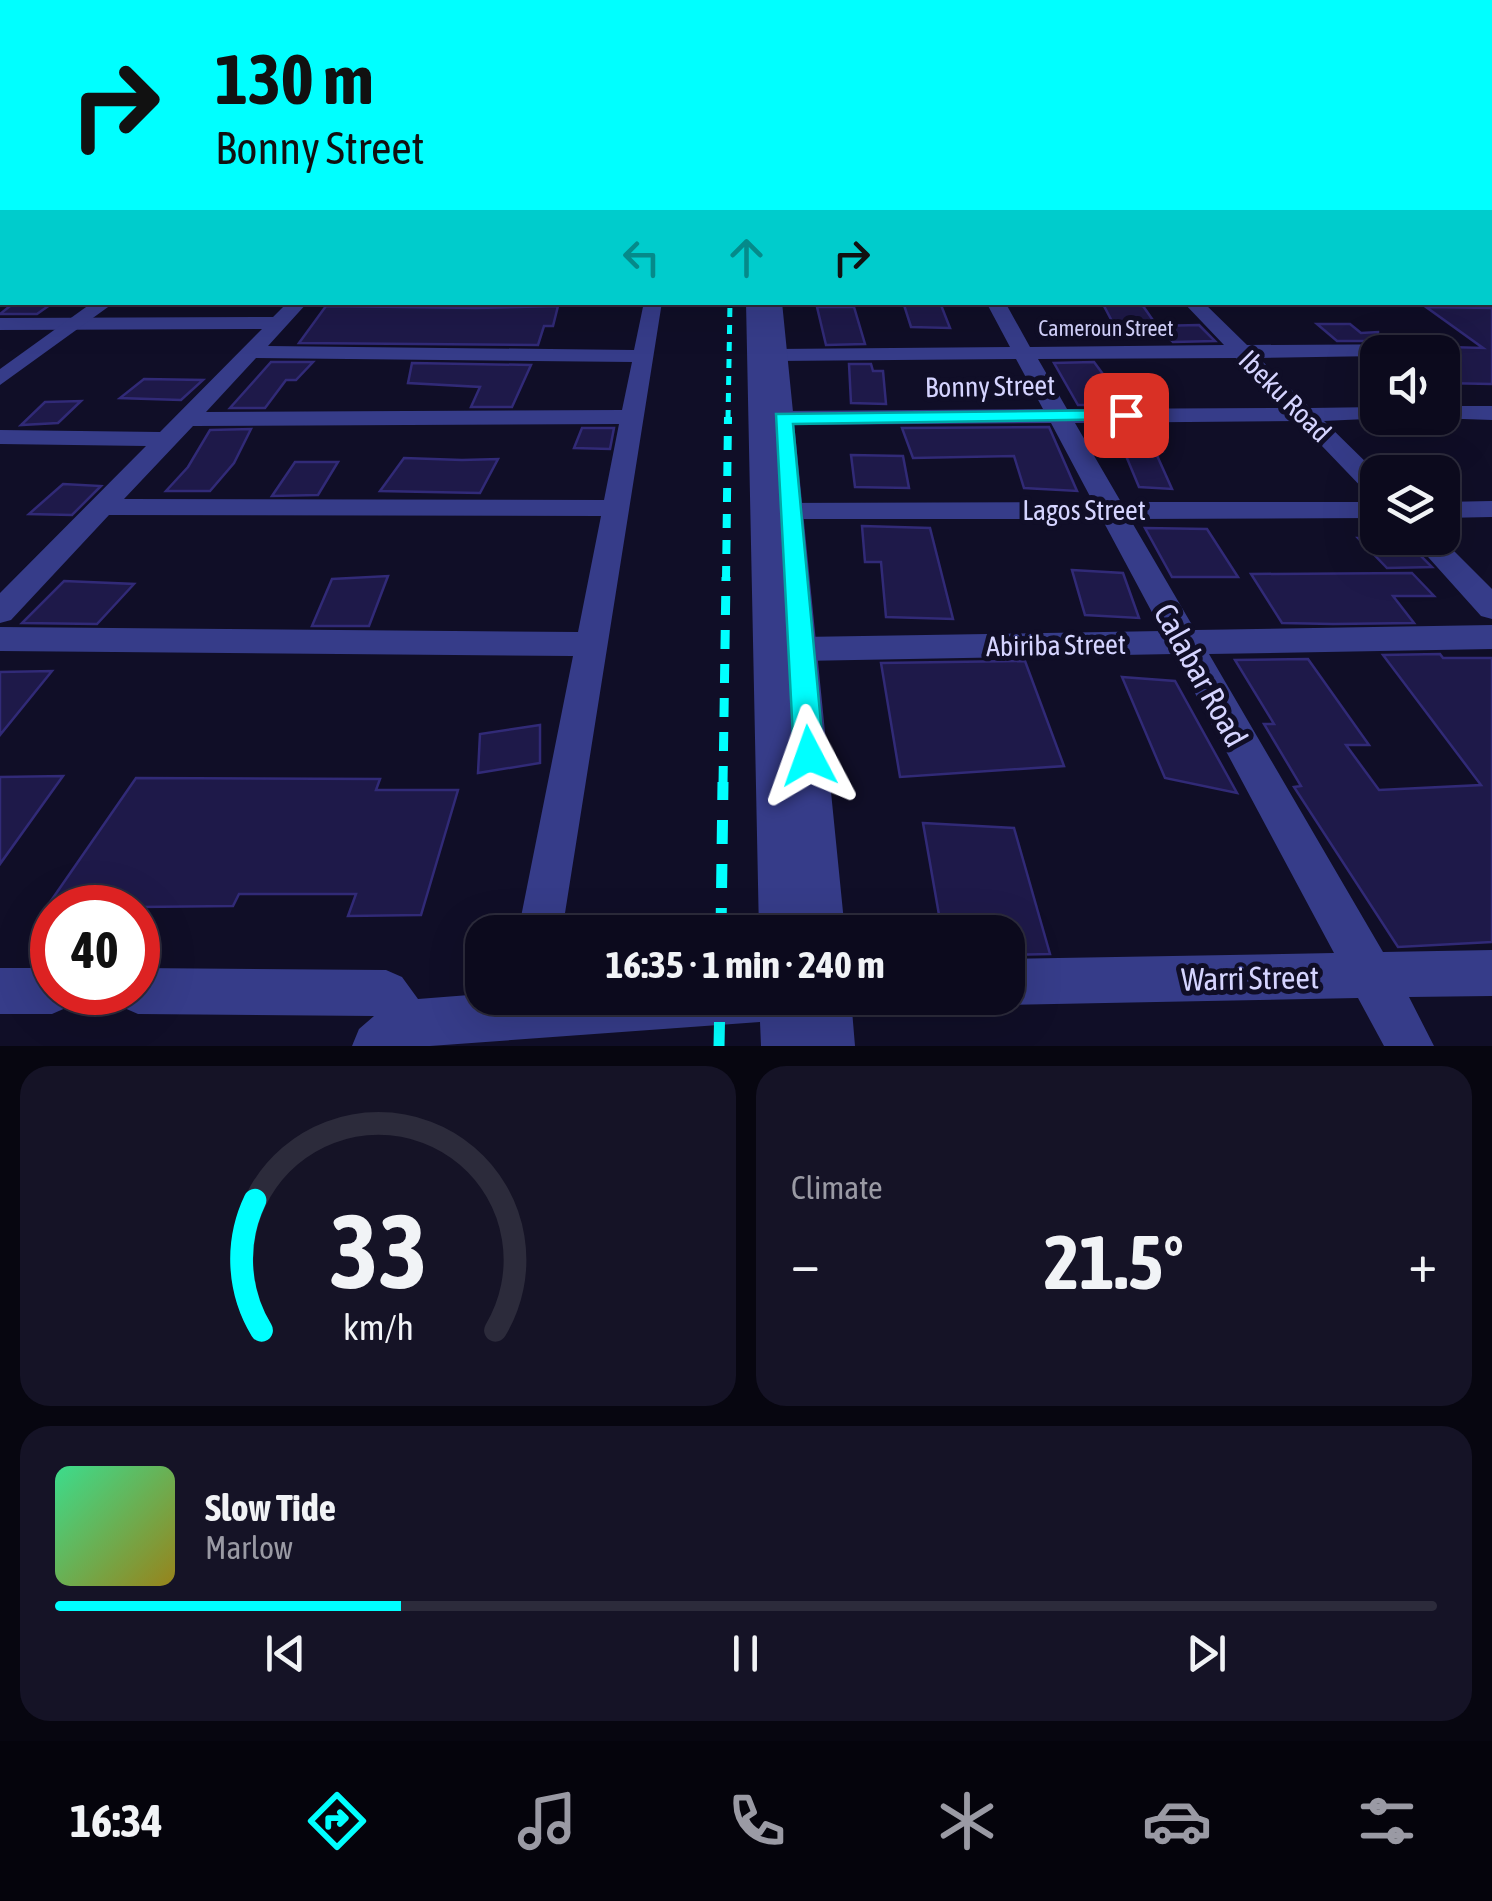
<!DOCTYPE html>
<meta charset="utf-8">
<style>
:root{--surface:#0c0a1d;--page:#151326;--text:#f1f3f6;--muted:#9a9aa4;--line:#2c2b3b;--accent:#0ff}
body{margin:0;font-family:"Asap Condensed",sans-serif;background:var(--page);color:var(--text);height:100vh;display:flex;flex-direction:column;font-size:38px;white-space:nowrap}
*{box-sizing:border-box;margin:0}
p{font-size:32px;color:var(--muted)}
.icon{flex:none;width:55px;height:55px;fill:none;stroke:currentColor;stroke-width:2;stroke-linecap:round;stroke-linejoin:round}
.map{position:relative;height:1046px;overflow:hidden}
.sheet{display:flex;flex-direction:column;gap:20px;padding:20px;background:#070610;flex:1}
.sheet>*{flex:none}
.guide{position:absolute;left:0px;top:0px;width:1492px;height:305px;box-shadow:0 10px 40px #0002,0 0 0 2px var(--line);background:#0ff;color:#111;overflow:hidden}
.controls{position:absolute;left:1360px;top:335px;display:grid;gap:20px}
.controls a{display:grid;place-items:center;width:100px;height:100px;border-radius:20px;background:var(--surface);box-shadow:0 10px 40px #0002,0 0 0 2px var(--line);font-size:50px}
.speed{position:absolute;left:30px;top:885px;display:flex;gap:20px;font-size:50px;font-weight:700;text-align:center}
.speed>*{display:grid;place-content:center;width:130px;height:130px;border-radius:50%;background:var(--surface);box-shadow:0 10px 40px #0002,0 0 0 2px var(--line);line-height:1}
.speed .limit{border:15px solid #d22;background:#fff;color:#111}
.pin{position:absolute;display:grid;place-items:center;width:85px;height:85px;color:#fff;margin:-42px;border-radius:20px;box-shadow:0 5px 15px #0006}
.me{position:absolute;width:110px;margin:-55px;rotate:356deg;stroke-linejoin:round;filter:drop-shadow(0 0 8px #0008)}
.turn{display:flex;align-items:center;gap:35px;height:210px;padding:0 50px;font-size:45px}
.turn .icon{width:130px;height:130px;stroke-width:2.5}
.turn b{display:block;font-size:70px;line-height:85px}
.lanes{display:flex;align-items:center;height:95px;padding:0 50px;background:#0003;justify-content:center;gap:50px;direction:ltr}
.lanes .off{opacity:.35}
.big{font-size:75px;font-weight:700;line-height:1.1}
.sheet .card{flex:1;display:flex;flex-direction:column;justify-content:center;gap:15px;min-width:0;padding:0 35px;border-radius:30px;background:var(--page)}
.sheet .dial{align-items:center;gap:0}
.dial svg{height:260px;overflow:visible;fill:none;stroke:var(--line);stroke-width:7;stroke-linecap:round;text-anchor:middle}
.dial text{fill:var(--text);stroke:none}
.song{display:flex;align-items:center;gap:30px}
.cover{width:120px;height:120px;border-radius:15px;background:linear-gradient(135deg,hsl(150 70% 55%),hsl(50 70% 35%))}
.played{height:10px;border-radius:5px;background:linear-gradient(90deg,var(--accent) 25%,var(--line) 25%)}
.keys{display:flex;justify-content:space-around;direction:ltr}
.heat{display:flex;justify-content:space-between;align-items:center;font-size:55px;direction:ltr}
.sheet .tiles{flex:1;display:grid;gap:20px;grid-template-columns:1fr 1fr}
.card:last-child{grid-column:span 2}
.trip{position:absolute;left:465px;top:915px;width:560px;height:100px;border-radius:30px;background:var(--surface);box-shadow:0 10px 40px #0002,0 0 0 2px var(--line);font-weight:700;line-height:100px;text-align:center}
.tab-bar{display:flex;height:160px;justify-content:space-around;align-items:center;background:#05040c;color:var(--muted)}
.tab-bar .icon{width:70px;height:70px}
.tab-bar .current{color:var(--accent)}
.tab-bar b{font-size:45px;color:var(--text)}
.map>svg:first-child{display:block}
.building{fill:#1e1949;stroke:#312a77;stroke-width:2.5}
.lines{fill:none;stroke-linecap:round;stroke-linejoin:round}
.minor{fill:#363c89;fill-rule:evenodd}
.tertiary{fill:#363c89;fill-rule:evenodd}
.secondary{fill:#6b76ff;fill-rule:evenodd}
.rail-far3{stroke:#0ff;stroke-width:5;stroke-dasharray:9 8;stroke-linecap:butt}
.rail-far2{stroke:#0ff;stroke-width:8;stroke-dasharray:14 12;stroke-linecap:butt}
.rail-far1{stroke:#0ff;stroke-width:9;stroke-dasharray:19 15;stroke-linecap:butt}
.rail{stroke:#0ff;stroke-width:11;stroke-dasharray:24 20;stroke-linecap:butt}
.route{fill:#0ff;stroke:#00a6a6;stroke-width:2.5}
.labels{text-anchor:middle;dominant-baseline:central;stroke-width:10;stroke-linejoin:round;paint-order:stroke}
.far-street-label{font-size:22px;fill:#d5d4ff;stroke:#100e27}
.street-label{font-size:28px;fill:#d5d4ff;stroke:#100e27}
.near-street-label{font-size:32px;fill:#d5d4ff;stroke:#100e27}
</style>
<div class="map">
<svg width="1492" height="1046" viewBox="0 0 1492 1046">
<rect width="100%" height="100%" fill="#100e27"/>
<!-- building -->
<path class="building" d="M15 302H54L37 314H0Z
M1103 304 1143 306 1157 326 1114 325Z
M904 305H941L950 328 911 327Z
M326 306 476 308 558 306 553 326H544L538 345 299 343Z
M817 307H854L865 344 826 345Z
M1426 307 1492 308V384L1442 383V359L1448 347 1483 348Z
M1317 324H1350L1361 333 1378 332V341H1337Z
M1199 325 1215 341 1173 342 1157 326Z
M271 362H313L296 380H286L265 408H230Z
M1094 362 1114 389 1126 405H1078L1054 363Z
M412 363 531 365 512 407H471L480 387 408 383Z
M849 364H871L873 371H883L886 404 851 403Z
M144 379 203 380 181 400 120 398Z
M81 401 58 423 21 425 45 402Z
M1103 426H1142L1162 451H1155L1172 489 1139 487 1124 451H1117Z
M1049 427 1077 491 1024 488 1014 456 913 458 902 428Z
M582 428H614L610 449 574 448Z
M251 429 234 463 210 491H166L188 467 210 430Z
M851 455 903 456 909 488 855 487Z
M404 458 462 460 498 459 480 493 380 491Z
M295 462H338L318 495 272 496Z
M63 484 101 486 72 515 29 514Z
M862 526 930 528 953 619 886 617 881 562H865Z
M1145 528 1207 529 1238 577H1172Z
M1358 538H1403L1432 567 1387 568Z
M1072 570 1123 573 1139 618 1085 615Z
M1412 573 1434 596H1393L1414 623 1333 624 1282 623 1251 574Z
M388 576 369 626H312L332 579Z
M64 581 134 584 97 624 22 623Z
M1440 654 1443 658H1492V942L1398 947 1294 787 1301 786 1264 724H1274L1235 660 1308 659 1369 745H1346L1379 790 1481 785 1383 655Z
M1025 661 1064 766 900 777 881 663Z
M52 671 0 735V672Z
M1122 677 1175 681 1237 793 1165 778Z
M540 725V763L478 773 480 734Z
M63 776 0 864V777Z
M136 778 380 779 376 790H458L421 915 348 916 356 894H239L233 906 46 908Z
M923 823 1014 828 1050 954 1008 955V932H942Z"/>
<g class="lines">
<!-- minor -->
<path class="minor" d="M1490 118H1492V123H1490Z
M1490 135H1492V143H1490Z
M0 138 2 139V145L0 146Z
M1490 156H1492V164H1490Z
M0 162H2V170H0Z
M1490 183H1492V191H1490Z
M1490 229 1492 230V240L1490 239Z
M0 240H2V250H0Z
M0 275H2V285H0Z
M1490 291H1492V301H1490Z
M288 302H308L268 346 634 350 644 302H662L562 932H518L573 656 0 651V627L578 632 601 516 109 515 11 620 0 623V593L146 446 0 444V430L160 432 262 329 0 330V318L273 317ZM256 358 632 362 622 410 206 412ZM619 424 604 500 124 499 193 426Z
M986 302H1005L1030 347 1224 345 1183 302H1203L1247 345 1436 344 1446 350 1442 355 1259 358 1310 408 1378 407V418H1387L1324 421 1378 474V497L1369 495 1298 421 1075 423 1121 502H1378V518L1130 519 1195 630 1492 625V649L1209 654 1383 952 1492 950V996L1409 997 1434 1046H1384L1358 998 1008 1005 992 998H1008V959L1334 953 1174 654 801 661 789 657 785 649 789 641 801 637 1162 631 1102 519H769L755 511 769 503 1093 502 1051 423 783 425 771 418 783 411 1043 409 1016 359 775 361 765 355 775 349 1010 347ZM1236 358 1284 408 1067 409 1038 359Z
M1442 406H1492V420L1434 418H1442Z
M1492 501V517L1442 518V502Z
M1411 538H1441L1492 589V619L1481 616Z"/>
<!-- tertiary -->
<path class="tertiary" d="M93 302H115L0 385V369Z
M746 302H782L845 932H759Z
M0 968H52V992H75L68 1007 52 1014H0Z
M138 968 386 970 402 977 418 999 482 994 851 998 855 1046H761L760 1022 430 1046H352L359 1029 374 1016 138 1014 122 1007 115 992H138Z"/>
<!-- secondary -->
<path class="secondary" d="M2 228V239L0 240V229Z"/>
<!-- rail-far3 -->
<path class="rail-far3" d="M728 419 730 302"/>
<!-- rail-far2 -->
<path class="rail-far2" d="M726 580 728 417"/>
<!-- rail-far1 -->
<path class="rail-far1" d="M723 785 726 577"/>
<!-- rail -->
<path class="rail" d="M721 932 723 782
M719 1046 720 998"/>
</g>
<!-- sky -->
<linearGradient id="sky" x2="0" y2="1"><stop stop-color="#090815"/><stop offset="0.45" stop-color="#313652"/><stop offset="1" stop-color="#313652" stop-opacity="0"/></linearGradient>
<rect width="1492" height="265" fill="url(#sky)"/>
<!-- route -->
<path class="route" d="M1126 410 1136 415 1133 419 793 424 824 756 820 764 809 768 798 764 794 756 776 414Z"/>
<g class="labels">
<!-- far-street labels -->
<g class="far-street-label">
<text x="1106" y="328">Cameroun Street</text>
</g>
<!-- street labels -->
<g class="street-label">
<text transform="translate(990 386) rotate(-1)">Bonny Street</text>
<text transform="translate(1285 396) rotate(45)">Ibeku Road</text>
<text x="1084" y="510">Lagos Street</text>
<text transform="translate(1056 645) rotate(-1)">Abiriba Street</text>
</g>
<!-- near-street labels -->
<g class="near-street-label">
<text transform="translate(1201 675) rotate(61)">Calabar Road</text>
<text transform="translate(1250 978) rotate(-1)">Warri Street</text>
</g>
</g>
</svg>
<div class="controls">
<a><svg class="icon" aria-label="sound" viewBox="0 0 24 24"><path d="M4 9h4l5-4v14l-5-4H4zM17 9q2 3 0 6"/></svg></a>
<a><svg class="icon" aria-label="layers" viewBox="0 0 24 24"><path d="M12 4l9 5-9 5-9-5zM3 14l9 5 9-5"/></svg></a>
</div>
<div class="speed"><div class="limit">40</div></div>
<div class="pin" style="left:1126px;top:415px;background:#d93025"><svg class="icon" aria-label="arrive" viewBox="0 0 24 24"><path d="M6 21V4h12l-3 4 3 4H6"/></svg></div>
<svg class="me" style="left:809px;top:756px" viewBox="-20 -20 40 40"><path d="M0-17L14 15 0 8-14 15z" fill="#0ff" stroke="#fff" stroke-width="4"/></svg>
<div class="trip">16:35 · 1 min · 240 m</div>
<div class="guide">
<div class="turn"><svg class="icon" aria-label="right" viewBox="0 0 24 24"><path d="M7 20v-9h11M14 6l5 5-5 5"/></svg><div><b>130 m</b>Bonny Street</div></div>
<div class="lanes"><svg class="icon off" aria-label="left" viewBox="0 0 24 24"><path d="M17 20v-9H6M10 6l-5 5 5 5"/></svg><svg class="icon off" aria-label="ahead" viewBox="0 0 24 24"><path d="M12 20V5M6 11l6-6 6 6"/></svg><svg class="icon" aria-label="right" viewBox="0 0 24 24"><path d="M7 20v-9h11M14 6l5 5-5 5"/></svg></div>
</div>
</div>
<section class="sheet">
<div class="tiles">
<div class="card dial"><svg viewBox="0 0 100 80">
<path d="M14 69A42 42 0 1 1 86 69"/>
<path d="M14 69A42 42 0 0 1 12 29" stroke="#0ff"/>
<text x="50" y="56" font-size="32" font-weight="700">33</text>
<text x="50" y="72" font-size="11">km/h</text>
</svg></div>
<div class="card"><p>Climate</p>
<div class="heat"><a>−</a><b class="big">21.5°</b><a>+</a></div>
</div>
<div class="card">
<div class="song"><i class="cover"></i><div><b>Slow Tide</b><p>Marlow</p></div></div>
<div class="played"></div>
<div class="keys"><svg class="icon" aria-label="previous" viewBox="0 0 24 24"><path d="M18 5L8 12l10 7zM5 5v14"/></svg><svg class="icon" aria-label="pause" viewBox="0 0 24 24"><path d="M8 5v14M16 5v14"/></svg><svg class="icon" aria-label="next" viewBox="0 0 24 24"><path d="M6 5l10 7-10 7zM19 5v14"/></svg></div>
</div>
</div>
</section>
<nav class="tab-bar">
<b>16:34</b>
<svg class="icon current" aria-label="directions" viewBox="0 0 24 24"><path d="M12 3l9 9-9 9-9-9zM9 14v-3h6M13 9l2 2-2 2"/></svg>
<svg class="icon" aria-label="music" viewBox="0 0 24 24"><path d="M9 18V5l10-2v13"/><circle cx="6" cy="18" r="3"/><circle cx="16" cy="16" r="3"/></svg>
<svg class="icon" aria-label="phone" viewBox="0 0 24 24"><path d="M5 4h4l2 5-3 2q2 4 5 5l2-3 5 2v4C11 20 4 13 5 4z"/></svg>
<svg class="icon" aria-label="climate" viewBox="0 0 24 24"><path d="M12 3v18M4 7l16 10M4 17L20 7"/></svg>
<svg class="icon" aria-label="car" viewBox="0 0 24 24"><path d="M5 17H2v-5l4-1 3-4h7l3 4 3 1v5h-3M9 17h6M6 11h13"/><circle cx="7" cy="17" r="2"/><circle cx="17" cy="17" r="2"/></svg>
<svg class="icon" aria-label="filters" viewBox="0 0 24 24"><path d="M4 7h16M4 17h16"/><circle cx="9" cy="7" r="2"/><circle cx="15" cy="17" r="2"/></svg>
</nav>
